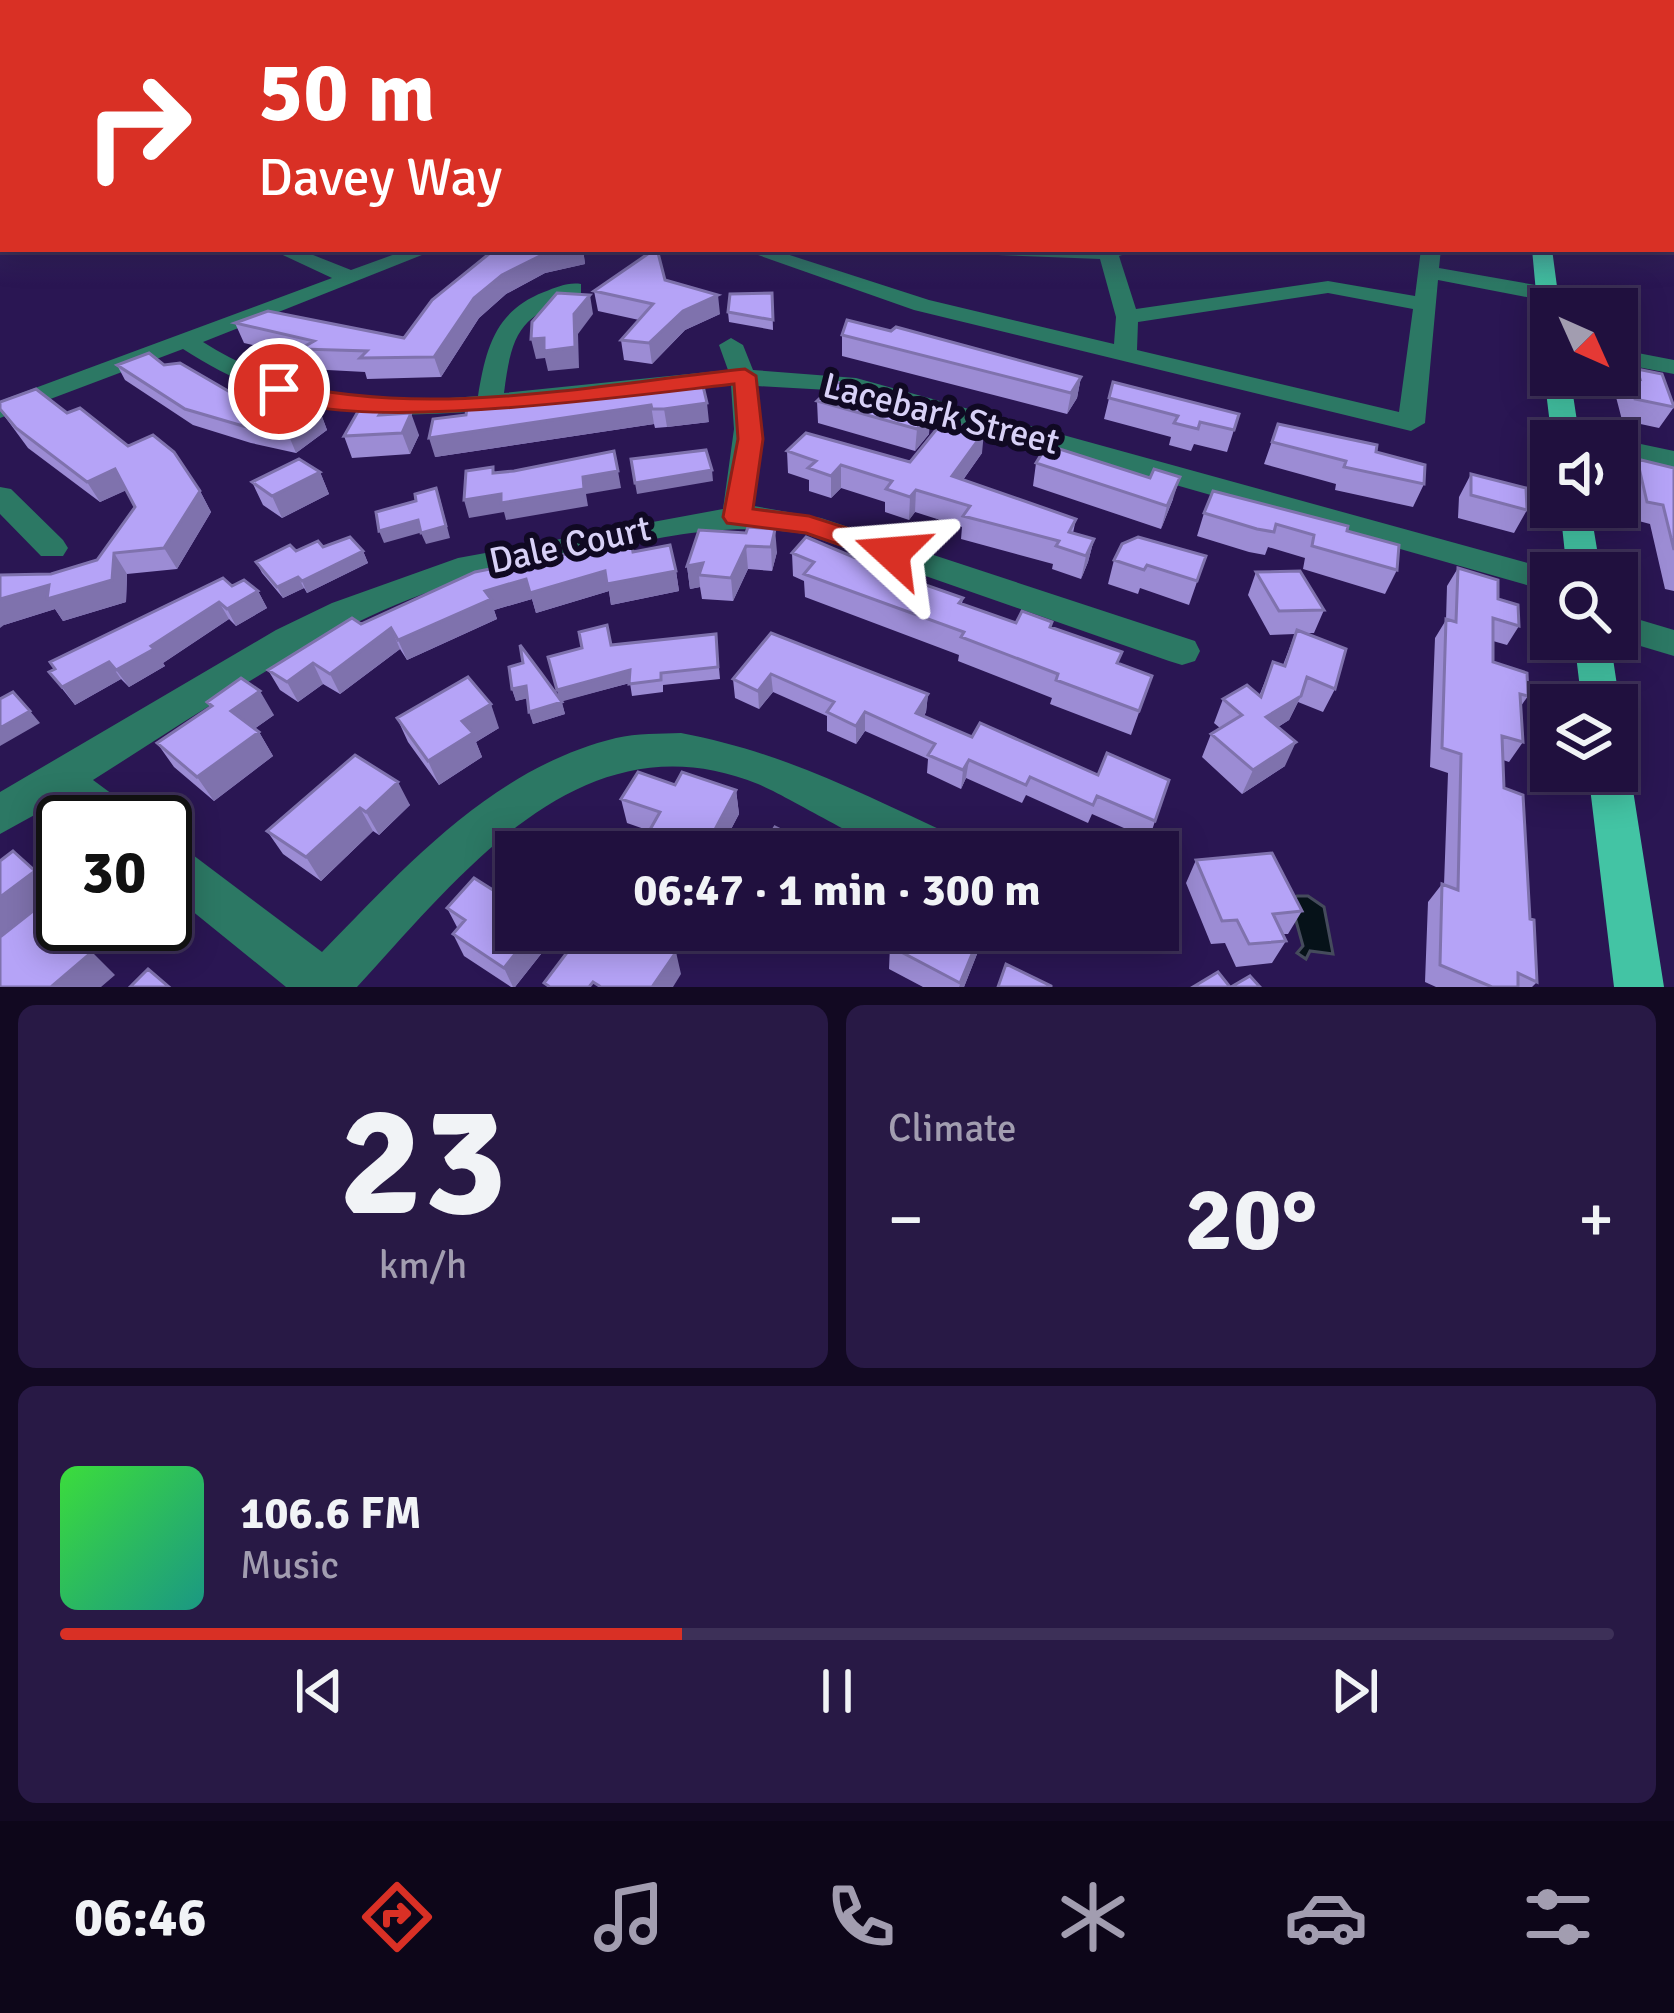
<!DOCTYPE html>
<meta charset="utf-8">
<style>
:root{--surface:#20103e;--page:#281945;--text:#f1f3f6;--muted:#a29db0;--line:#3d3058;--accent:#d93025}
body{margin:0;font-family:Signika,sans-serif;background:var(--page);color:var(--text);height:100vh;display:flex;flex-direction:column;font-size:45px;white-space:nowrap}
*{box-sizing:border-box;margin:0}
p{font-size:39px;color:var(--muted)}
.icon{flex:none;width:66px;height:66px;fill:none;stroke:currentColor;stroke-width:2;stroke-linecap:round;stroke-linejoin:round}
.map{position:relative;height:987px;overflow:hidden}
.side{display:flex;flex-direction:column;gap:18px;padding:18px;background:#120922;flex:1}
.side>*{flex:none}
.guide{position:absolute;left:0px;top:0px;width:1674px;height:252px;box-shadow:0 6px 30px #0003,0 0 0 3px var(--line);background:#d93025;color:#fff;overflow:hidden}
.needle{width:78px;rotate:135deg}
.controls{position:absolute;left:1530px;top:288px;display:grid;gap:24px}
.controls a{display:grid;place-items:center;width:108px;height:108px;border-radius:0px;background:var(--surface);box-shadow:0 6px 30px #0003,0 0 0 3px var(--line);font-size:60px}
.speed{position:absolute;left:36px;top:795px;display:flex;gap:24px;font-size:60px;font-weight:700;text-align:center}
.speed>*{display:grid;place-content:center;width:156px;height:156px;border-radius:50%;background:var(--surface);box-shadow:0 6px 30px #0003,0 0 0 3px var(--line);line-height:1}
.speed .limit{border:6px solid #111;border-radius:18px;background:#fff;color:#111}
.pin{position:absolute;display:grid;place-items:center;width:102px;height:102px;color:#fff;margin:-51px;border:6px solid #fff;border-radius:50%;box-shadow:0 3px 12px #0007}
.me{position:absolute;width:132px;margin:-66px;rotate:289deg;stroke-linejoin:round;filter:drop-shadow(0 0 9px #0008)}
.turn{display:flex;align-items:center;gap:42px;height:252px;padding:0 60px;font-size:54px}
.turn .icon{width:156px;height:156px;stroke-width:2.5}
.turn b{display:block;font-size:84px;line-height:102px}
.big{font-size:90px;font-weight:700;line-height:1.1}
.side .tile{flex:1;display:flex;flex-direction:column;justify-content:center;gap:18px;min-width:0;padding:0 42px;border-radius:18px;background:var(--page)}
.side .dial{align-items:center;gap:0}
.dial b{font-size:156px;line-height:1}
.song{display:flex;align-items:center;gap:36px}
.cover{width:144px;height:144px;border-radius:18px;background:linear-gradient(135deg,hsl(120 70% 55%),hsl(170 70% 35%))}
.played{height:12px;border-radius:6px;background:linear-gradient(90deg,var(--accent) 40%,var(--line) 40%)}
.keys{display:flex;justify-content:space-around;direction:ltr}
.heat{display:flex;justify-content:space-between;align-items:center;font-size:66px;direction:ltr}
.side .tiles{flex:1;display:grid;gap:18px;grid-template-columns:1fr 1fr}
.tile:last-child{grid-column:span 2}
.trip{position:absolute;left:495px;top:831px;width:684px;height:120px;border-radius:0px;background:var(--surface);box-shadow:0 6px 30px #0003,0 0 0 3px var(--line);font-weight:700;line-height:120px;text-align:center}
.tab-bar{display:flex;height:192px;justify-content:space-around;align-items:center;background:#0d0619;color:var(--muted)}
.tab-bar .icon{width:84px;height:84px}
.tab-bar .selected{color:var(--accent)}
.tab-bar b{font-size:54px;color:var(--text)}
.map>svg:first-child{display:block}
.water{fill:#061219;stroke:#454b5c;stroke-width:3}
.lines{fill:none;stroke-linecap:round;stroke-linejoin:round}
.minor{fill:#2c7864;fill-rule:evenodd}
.major{fill:#43c4a4;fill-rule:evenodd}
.wall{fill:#9c8cd4}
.shaded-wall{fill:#7f72ad}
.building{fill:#b5a3f7;stroke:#7f72ad;stroke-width:3}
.route{fill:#d93025;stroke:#8d1f18;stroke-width:3}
.labels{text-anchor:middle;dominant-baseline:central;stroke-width:12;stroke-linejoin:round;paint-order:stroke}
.street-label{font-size:36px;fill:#d8d1f7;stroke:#100923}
</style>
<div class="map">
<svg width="1674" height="987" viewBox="0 0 1674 987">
<rect width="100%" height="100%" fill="#2a1653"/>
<!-- water -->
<path class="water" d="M1297 896H1308L1324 907 1333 954 1310 951 1306 959 1297 953 1303 946 1290 899Z"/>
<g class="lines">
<!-- minor -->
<path class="minor" d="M0 154H3V164H0Z
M1671 218 1674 219V231L1671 230Z
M270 249H298L351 270 409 249H437L203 342C289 396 378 405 478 396 486 348 495 311 544 292 557 287 568 282 581 284V294C520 316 512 330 504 393L728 370 719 345 731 338 743 345 753 370 856 378 1564 573H1551V592L846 391 757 386 761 429 754 506 821 518 1195 641 1200 651 1195 661 1182 665 1169 661 805 534C729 522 671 535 597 551 553 560 506 566 463 580 327 623 212 705 93 780L131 808 138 822H83L58 802 0 834V792L276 630 332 603 458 558 723 509 734 429 731 385C534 389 365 468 183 349L0 418V401L332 278Z
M741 249H771L929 300 1114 344 1116 317 1100 259 998 255 988 249H1141L1119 256 1136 309 1328 281 1415 296 1421 249H1441L1439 268 1547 287 1558 294 1547 301 1438 280 1425 423 1411 431 914 310ZM1328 293 1413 309 1399 412 1137 350 1138 322Z
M1617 349 1674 360V374L1617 363Z
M1565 426 1602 435 1606 441 1555 440 1551 434 1555 428Z
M1617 439 1674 451V469L1617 455V441H1607Z
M0 487 11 489 63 540 68 548 63 556H41L0 514Z
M1617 613 1674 630V656L1617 639Z
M681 733C786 753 860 793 956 837L962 852C942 852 918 855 898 852 869 847 793 799 758 784 583 713 462 873 357 987H286L165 889V840L181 846 322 952C407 865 493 768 616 738 637 733 660 734 681 733Z"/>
<!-- major -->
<path class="major" d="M1532 249H1552L1560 309H1551V332L1539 325Z
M1551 369V375H1570L1580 441H1552L1544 375Z
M1560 507H1590L1601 573H1567Z
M1574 639H1610L1620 705 1617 711V705H1582Z
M1617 756 1630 771 1664 987H1614L1588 771H1617Z"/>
</g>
<!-- wall -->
<path class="wall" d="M495 249H583L585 264 545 273 506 294 479 318 441 377 367 379 365 372 309 369 304 357 244 343 235 323 404 338Z
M665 280 720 314 685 330 652 364 624 360 621 340 639 320 598 311 594 291Z
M772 293 773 330 729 322 728 312Z
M842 335 1081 377 1077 398 1067 414 842 356Z
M117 365H164L242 399 321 414 327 430 296 453 251 443 193 425 125 380Z
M1637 369 1674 407 1659 428 1622 420 1616 397 1629 376 1632 377Z
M1113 382 1239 414 1227 452 1194 444 1191 451 1169 445 1171 437 1104 419Z
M674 389 709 422 667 427 655 428 654 424 435 457 466 415 598 394Z
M817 401 930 412 929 434 915 451 818 423Z
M0 410 67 413 128 446 200 491 211 512 177 569 127 574 126 602 63 621 55 609 4 625 51 574 97 560 135 507 126 490 100 502 28 448Z
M386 414 419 435 410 454 352 458 344 436Z
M1278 424 1376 452 1424 484 1413 507 1335 490 1336 484 1264 464Z
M787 451 910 462 982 453 963 480 1076 519 1073 533 1094 539 1088 562 1081 579 1052 569 1053 564 961 539 962 527 915 512 909 520 885 512V502L841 488 831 498 809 491V480L788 473Z
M1637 459 1674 468V591L1665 589 1650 524 1635 520 1625 477Z
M1036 463 1173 499 1161 529 1033 486Z
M320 472 329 494 282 518 263 505 252 482Z
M1471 474 1527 510 1514 533 1458 518 1459 497Z
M1204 513 1347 531 1397 570 1385 594 1303 569 1305 558 1268 547 1265 555 1249 552 1197 536Z
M748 527 777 552 772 571 748 569 733 601 702 599 700 587 690 589 687 566 746 533Z
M323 547 363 551 368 563 307 593 304 588 283 598 262 573 256 562Z
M633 552 676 571 679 591 611 605 609 591 536 613 532 599 494 610 497 619 407 660 400 649 340 694 323 684 298 702 280 690 268 670 361 624Z
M792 553 920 577V583L963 598 962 604 1016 623 1052 622 1051 627 1119 664 1152 676 1131 735 1050 704 1052 698 958 661 959 655 805 597 804 581 793 576Z
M1206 556 1189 605 1140 588 1138 594 1108 584 1114 560Z
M1458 568 1498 599 1519 626 1507 645 1493 641V662L1528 696 1521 706 1523 742 1509 762 1503 760 1504 788 1530 919 1537 982 1532 987H1436L1425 982 1428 902 1442 884 1444 885 1448 773 1430 767 1435 638 1446 620 1447 586Z
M1256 572 1324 610 1314 633H1305L1335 689 1323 712 1298 702 1289 720 1278 727 1285 766 1242 794 1202 757 1211 734 1220 728 1214 723 1223 699 1259 696 1273 662 1283 665 1295 634 1270 635 1248 595Z
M232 586 258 591 267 608 236 626 229 619 163 663 165 666 129 687 121 679 75 705 49 672Z
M771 633 928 694 926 712 924 716 972 737 1098 775 1169 780 1149 839 1092 814 1088 823 1026 795 1022 803 966 778 961 789 927 773 928 759 865 731 856 744 827 731V716L773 692 759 709 735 698 733 679Z
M716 634 720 679 663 685V692L632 696 630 683 561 701 565 714 533 724 527 698 516 701 512 689 560 700 548 657 611 645Z
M207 702 274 715 254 729 259 732 273 756 214 801 174 767 157 743 210 707Z
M397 718 499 728 476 742 482 757 439 785 408 742Z
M355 755 410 805 379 835 373 831 321 881 283 854 267 831Z
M675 785 736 790 739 814 719 852H651L647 835 650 831 627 823 621 799Z
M1196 860 1302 911 1288 934H1283L1286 941 1272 963 1236 967 1225 943 1211 944 1186 883Z
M493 890 516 930H560L515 987H511L464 956 453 934 458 929 447 908Z
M782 930H823L813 947Z
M883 930H983L979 949 964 987H923L889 969 890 946 895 936Z"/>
<!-- shaded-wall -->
<path class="shaded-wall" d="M570 249H583L585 264 545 273 506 294 479 318 441 377 434 357 474 298 502 275 542 255Z
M590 295 593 314 578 334 579 368 548 371 545 358 536 359 531 339 574 314Z
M718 295 720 314 685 330 652 364 649 343 683 311Z
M1081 377 1077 398 1067 414 1071 393Z
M707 403 709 422 667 427 664 409Z
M651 405 654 424 435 457 429 438Z
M930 412 929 434 915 451 917 429Z
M411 413 419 435 410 454 402 433Z
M321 414 327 430 296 453 289 436Z
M984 432 982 453 950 498 952 476Z
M841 465V488L831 498V476Z
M115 469 127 490 100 502 87 482Z
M712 470 713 481 637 494 635 483Z
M618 471 621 488 586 494 588 506 506 520 504 512 469 518 464 500Z
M320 472 329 494 282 518 272 496Z
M1180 477 1173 499 1161 529 1167 506Z
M916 490 915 512 909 520 910 497Z
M200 491 211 512 177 569 164 548Z
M440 499 450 538 426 544 421 533Z
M418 520 423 532 384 543 379 531Z
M775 529 777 552 772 571 771 547Z
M1094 539 1088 562 1081 579 1086 556Z
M746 546 748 569 733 601 731 578Z
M363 551 368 563 307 593 302 581Z
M114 553 127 574 126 602 63 621 55 609 4 625 0 628V599Z
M703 563 699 575 700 587 690 589 687 566Z
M605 571H676L679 591 611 605 609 591 536 613 532 599 494 610 497 619 407 660 398 640 485 591 526 579Z
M298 577 304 588 283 598 277 587Z
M258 591 267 608 236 626 227 609Z
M219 602 229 619 163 663 165 666 129 687 116 670Z
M391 628 400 649 340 694 330 674Z
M109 662 121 679 75 705 62 687Z
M313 663 323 684 298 702 287 682Z
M630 670 633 682 560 702 557 690Z
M771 674 773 692 759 709 758 691Z
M526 686 529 698 516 701 512 689Z
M260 691 274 715 246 735 231 711Z
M928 694 926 712 915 731 916 713Z
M1301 696 1289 720 1256 741 1266 717Z
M562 702 565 714 533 724 529 712Z
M491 704 499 728 476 742 482 757 439 785 428 761 462 721Z
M30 711 40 723 0 746V728Z
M865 712V731L856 744V726Z
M259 732 273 756 214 801 197 777Z
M1296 742 1285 766 1242 794 1253 770Z
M969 760 966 778 961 789 963 770Z
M398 782 410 805 379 835 366 812Z
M736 790 739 814 719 852H703Z
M360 808 373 831 321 881 306 857Z
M35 871 58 894 0 939V897Z
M77 924H105L115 934 93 953 115 975 101 987H51L67 932Z
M534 930H560L515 987H513L504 968Z
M816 930H823L813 947V935Z
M983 930 979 949 964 987H959Z
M676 952 681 974 673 987H652Z"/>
<!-- building -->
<path class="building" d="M495 249H570L542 255 502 275 474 298 434 357 360 358 367 351 300 349 314 341 235 323 268 311 404 338 432 300Z
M655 249H657L665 280 718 295 683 311 649 343 621 340 653 304 594 291Z
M557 293 590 295 574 314 575 347 544 351V338L531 339 532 322Z
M772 293 773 320 728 312 730 294Z
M847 320 891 331 896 327 1081 377 1071 393 842 335Z
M149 353 164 365 180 363 242 399 248 395 321 414 289 436 243 426 185 409 117 365Z
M1637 369 1662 374 1674 407 1635 399 1629 376 1640 379Z
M837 382 930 412 917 429 817 401Z
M1113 382 1239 414 1234 430 1200 422 1198 429 1174 423 1178 416 1109 398Z
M672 383 674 389 703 386 707 403 664 409H652L651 405 429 438 433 419 466 415 467 408 574 398V393L598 390V394Z
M36 389 67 413 80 408 128 446 153 435 174 452 200 491 164 548 114 553 112 580 47 599 49 585 0 599V575L51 574 97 560 135 507 115 469 87 482 16 428 0 409V402Z
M384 407 379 415 411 413 402 433 344 436 360 408Z
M944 420 984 432 952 476 1076 519 1069 532 1094 539 1086 556 1056 546 1059 541 963 516 970 506 916 490 910 497 886 489 892 481 841 465 831 476 808 468 816 461 787 451 806 433 910 462Z
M1278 424 1377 445 1376 452 1425 465 1424 484 1344 467 1346 461 1272 442Z
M1047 445 1150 478 1154 469 1180 477 1167 506 1036 463Z
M706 450 712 470 635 483 631 459Z
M614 451 618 471 583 477 584 489 501 503V494L464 500 466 471 493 467V473L514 471Z
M299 459 320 472 272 496 252 482Z
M1637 459 1674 468V550L1663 505 1647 502Z
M1471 474 1526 488 1527 510 1471 495Z
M436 488 446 526 421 533 418 520 379 531 376 512 416 501 415 494Z
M1213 491 1348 526 1347 531 1399 545 1397 570 1312 546 1314 535 1276 524 1274 532 1257 529 1204 513Z
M748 527 775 529 771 547 746 546 731 578 699 575 703 563 687 566 699 530 746 533Z
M350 537 363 551 302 581 298 577 277 587 256 562 290 545 296 551 318 541 323 547Z
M806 537 889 572 892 567 920 577 917 582 963 598 959 603 1016 623 1022 611 1052 622 1050 627 1122 652 1117 663 1152 676 1139 711 1056 680 1058 674 961 637 964 632 804 574 814 562 792 553Z
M1138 537 1206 556 1197 581 1147 565 1144 570 1114 560 1122 544Z
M631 541 633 552 670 545 676 571 607 584 605 571 530 593 526 579 485 591 491 599 398 640 391 628 330 674 313 663 287 682 268 670 352 618 361 624 475 572Z
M1458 568 1498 580V599L1518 605 1519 626 1493 618V662L1527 673 1528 696 1520 694 1523 742 1502 736 1504 788 1523 795 1530 919 1534 920 1537 982 1518 973V987H1492L1440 965 1442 884 1458 890 1461 754 1442 748 1446 619 1456 622Z
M1300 571 1324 610 1279 611 1256 572Z
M223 578 232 586 244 580 258 591 227 609 219 602 151 646 154 649 116 670 109 662 62 687 49 672 55 669 50 662Z
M607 625 611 645 716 634 718 667 661 673V680L629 684 630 670 557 690 548 657 582 648 579 632Z
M1297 630 1346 649 1335 689 1307 677 1301 696 1266 717 1296 742 1253 770 1211 734 1242 715 1223 699 1247 685 1261 697 1273 662 1285 666Z
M771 633 928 694 916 713 972 737 980 723 1098 775 1107 753 1169 780 1155 821 1097 796 1093 805 1030 777 1026 785 969 760 963 770 928 755 935 744 865 712 856 726 827 712 834 702 771 674 758 691 733 679Z
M520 645 541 673 562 702 529 712 526 686 512 689 509 667 523 663Z
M468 677 491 704 462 721 473 733 428 761 397 718Z
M241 678 260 691 231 711 259 732 197 777 157 743 212 706 207 702Z
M13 692 30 711 0 728V699Z
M355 755 398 782 366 812 360 808 306 857 267 831Z
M638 772 675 785 682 772 736 790 703 852H696L647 835 660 812 621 799Z
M775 827 821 850 820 852H759Z
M602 846 604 852H587Z
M13 851 35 871 0 897V861Z
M1272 853 1302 911 1273 914 1286 941 1249 944 1237 920 1222 921 1196 860Z
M514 866 516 867V930H534L504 968 453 934 465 920 447 908 474 878 493 890Z
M62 888 63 924H77L67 932 92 952 51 987H0V937Z
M584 930H638L676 952 652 987H601L593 982 589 987H550L544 983Z
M898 930H982L960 983 890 946Z
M1006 964 1051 986V987H998Z
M148 969 169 987H130Z
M1218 972 1230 987H1193Z
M1250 976 1260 987H1231Z"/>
<!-- sky -->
<linearGradient id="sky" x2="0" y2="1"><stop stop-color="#170c2e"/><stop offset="0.52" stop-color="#443c71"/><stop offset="1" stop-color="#443c71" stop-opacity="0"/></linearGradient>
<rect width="1674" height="285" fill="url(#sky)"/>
<!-- route -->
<path class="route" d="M745 369 756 376 763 439 753 509 809 516 903 546 907 553 903 560 892 563 806 533 727 523 723 517 738 439 734 384C650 393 323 440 267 389L279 382C429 420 593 385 745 369Z"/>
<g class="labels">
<!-- street labels -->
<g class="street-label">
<text transform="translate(941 414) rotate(14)">Lacebark Street</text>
<text transform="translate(570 545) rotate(-12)">Dale Court</text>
</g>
</g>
</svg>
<div class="controls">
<a><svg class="needle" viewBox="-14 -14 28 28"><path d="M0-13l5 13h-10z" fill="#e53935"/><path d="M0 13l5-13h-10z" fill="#a29db0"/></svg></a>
<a><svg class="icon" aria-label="sound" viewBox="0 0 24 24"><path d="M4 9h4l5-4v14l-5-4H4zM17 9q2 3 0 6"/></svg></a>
<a><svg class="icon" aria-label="search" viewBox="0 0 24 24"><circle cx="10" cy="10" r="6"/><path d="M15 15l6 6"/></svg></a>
<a><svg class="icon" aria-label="layers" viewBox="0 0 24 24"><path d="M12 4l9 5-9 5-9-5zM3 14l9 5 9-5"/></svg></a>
</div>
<div class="speed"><div class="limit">30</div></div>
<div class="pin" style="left:279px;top:389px;background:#d93025"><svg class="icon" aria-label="arrive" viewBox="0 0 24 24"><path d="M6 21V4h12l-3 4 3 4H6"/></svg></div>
<svg class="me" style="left:892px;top:553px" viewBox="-20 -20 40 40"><path d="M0-17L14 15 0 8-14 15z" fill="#d93025" stroke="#fff" stroke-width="4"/></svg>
<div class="trip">06:47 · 1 min · 300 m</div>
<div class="guide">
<div class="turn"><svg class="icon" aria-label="right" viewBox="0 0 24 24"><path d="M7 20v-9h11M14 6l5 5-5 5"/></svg><div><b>50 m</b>Davey Way</div></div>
</div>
</div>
<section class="side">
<div class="tiles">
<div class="tile dial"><b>23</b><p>km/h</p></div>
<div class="tile"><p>Climate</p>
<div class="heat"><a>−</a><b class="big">20°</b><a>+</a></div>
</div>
<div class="tile">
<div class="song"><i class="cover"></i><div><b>106.6 FM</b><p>Music</p></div></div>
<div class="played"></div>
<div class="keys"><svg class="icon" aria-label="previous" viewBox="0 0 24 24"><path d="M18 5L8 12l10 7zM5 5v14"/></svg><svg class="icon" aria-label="pause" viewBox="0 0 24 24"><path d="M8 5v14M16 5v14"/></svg><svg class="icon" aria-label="next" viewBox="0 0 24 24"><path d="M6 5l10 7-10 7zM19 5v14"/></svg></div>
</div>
</div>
</section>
<nav class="tab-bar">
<b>06:46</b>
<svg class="icon selected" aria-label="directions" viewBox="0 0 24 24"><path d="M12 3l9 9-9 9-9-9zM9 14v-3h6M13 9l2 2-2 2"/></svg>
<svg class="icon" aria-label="music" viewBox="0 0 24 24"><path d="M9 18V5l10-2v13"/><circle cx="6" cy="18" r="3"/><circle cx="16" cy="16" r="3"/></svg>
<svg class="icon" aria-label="phone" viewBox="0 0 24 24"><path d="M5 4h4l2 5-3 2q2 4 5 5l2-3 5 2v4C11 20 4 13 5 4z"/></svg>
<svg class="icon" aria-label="climate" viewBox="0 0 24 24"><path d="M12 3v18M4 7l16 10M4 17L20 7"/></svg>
<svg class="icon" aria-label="car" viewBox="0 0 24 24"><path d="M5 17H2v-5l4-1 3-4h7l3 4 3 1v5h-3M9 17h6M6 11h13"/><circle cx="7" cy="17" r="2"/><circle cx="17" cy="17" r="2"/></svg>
<svg class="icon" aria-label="filters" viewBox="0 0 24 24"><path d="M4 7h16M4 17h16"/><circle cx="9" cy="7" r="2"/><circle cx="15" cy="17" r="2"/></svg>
</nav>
